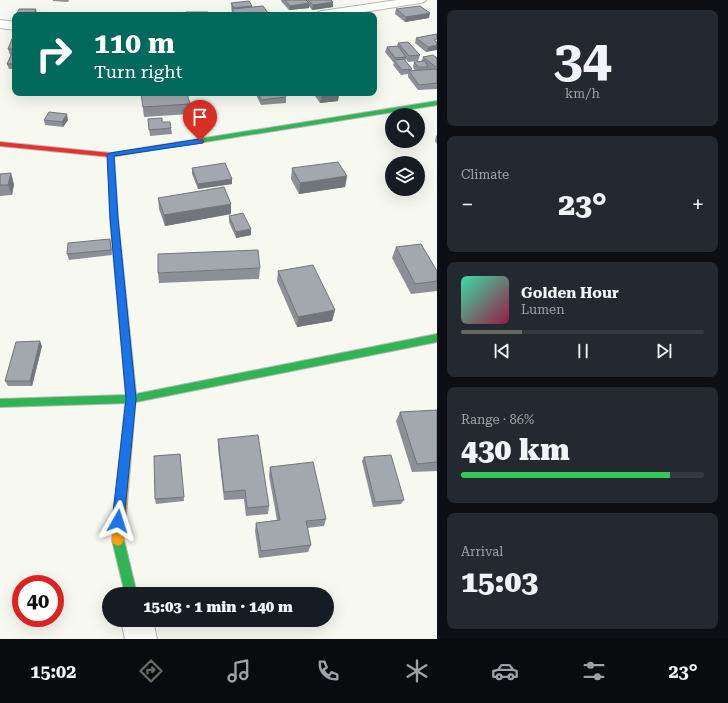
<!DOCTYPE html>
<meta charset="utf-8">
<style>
:root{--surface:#171b24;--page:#242831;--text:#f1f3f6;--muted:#9ea1a6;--line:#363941;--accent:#686963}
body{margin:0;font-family:"Roboto Serif",serif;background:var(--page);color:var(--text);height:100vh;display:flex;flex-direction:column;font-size:15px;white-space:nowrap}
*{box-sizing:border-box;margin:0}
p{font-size:13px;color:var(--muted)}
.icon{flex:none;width:22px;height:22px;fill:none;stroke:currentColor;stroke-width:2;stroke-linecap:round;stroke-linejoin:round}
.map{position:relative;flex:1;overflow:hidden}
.sheet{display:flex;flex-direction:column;gap:10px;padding:10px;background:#0d0f14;width:291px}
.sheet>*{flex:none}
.banner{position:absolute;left:12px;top:12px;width:365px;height:84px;border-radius:8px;box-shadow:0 4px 16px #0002;background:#00695c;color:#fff;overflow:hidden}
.tools{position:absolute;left:385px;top:108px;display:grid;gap:8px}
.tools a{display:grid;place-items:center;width:40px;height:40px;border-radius:50%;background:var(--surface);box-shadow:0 4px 16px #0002;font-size:20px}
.speed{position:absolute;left:12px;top:575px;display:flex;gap:8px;font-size:20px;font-weight:700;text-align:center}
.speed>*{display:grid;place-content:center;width:52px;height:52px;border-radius:50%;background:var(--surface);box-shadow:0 4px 16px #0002;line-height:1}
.speed .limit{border:6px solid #d22;background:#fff;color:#111}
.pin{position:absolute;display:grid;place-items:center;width:34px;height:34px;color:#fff;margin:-41px -17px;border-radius:50% 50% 50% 0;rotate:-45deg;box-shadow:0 0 4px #0007}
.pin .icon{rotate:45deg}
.me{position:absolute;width:44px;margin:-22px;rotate:6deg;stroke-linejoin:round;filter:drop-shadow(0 0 3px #0008)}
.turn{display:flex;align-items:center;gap:14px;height:84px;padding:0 16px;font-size:18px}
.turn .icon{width:52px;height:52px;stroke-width:2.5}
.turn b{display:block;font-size:28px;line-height:34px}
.big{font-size:30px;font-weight:800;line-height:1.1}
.sheet .tile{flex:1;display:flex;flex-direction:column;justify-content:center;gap:6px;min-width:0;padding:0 14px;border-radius:8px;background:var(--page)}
.sheet .dial{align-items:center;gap:0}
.dial b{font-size:52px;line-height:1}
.song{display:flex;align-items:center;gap:12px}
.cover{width:48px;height:48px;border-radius:6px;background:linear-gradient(135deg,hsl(160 70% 55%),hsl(340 70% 35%))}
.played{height:4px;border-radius:2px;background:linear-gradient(90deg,var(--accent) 25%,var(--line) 25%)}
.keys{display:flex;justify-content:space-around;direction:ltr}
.heat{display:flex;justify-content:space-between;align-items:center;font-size:22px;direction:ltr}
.charge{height:6px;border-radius:3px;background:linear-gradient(90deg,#34c759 86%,var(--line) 0)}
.trip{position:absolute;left:102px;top:587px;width:232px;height:40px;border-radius:20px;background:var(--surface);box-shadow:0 4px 16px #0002;font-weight:800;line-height:40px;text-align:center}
.dock{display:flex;height:64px;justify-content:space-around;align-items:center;background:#090b0e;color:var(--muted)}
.dock .icon{width:28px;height:28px}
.dock .current{color:var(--accent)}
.dock b{font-size:18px;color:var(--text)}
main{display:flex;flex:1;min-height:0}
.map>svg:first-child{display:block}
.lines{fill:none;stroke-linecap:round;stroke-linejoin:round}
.street-casing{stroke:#b7b8b1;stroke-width:2}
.fast-casing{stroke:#b7b8b1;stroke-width:2}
.slow-casing{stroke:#b7b8b1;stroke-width:2}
.jam-casing{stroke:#b7b8b1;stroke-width:2}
.street{fill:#fefefd;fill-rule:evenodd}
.fast{fill:#30b455;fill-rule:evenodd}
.slow{fill:#ff9f0a;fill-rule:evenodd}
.jam{fill:#e5322d;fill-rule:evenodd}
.wall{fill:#8c9096}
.shaded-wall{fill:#72757a}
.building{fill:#a3a7ae;stroke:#72757a}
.route{fill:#1a73e8;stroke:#114b97}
</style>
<main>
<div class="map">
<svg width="437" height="639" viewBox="0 0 437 639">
<rect width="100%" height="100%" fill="#f7f8f0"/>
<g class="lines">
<defs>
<path id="street" d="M397 0H426L424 2 420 3 346 15H316L318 12 322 11Z
M0 20 15 22V30L0 28Z
M121 620H153L157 639H125Z"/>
<path id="fast" d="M437 101V105L186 145 183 143 186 141Z
M111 153 114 155 118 218 136 394 437 334V342L131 403 0 407V399L126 395 110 218 108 155Z
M118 534 122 536 124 540 137 594H125L112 540 114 536Z"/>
<path id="slow" d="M131 391 135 392 136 395 124 540 122 544 118 546 114 544 112 540 126 395 127 392Z"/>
<path id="jam" d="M186 141 189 143 188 144 111 157 0 146V142L111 153Z"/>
</defs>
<!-- street casing -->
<use href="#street" class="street-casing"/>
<!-- fast casing -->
<use href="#fast" class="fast-casing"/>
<!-- slow casing -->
<use href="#slow" class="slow-casing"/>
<!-- jam casing -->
<use href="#jam" class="jam-casing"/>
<!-- street -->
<use href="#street" class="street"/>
<!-- fast -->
<use href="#fast" class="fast"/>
<!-- slow -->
<use href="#slow" class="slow"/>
<!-- jam -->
<use href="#jam" class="jam"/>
</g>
<!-- wall -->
<path class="wall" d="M53 0H69L68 2 53 1Z
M281 0H306L307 1V0H331L333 7 312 10 309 6V8L289 10 281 1Z
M231 3 252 6V7L268 15H232Z
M396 9 429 18 405 22 395 14Z
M374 20 377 24 376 29H374Z
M437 34 426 52 415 43 416 38Z
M15 39V69H9L7 64 11 54 10 55 8 49Z
M398 43 420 55 418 61 408 62 406 59 405 61 412 69 411 71H415L413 67 414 62H421L423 57 437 58V89L418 90 408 77V74L401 75 393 65 394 63 385 52 387 47 397 46Z
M141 93 190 104V114L144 117Z
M257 93H284L286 97V103L261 105 257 97Z
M313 93H339L338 101 320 103Z
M148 119 162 122 171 128 172 134 150 136Z
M44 120H68L63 127 45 125Z
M437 135V144L435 141 436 136Z
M192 168 232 179V184L198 189 192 174Z
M292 168 347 176 345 187 299 194 291 179Z
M0 174 14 184 12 195 0 196Z
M158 198 231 214 165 226 159 209Z
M229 216 251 235 236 238 229 222Z
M111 244 112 255 69 260 67 254Z
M396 247 437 271V291L411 294 392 258Z
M260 268 259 279 159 283 158 273Z
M278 271 335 310 332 321 297 327 277 281Z
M42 346 32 386H8L5 381Z
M437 410V471L412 472 396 421 400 412Z
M218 439 269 506 268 514 246 516 244 499 224 500 218 448Z
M180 454 184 501 156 504 155 499Z
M364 457 404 500 401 504 373 507 362 461Z
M270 467 326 519 324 526 307 528 311 545 308 552 259 558 255 531 256 523 277 520 269 476Z"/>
<!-- shaded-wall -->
<path class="shaded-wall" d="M333 2V7L312 10 313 5Z
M309 3V8L289 10 290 6Z
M252 6V11L234 13V8Z
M36 9 37 14V15H33Z
M268 13V15H251Z
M430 13 429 18 405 22 406 17Z
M437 45V50L426 52 428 47Z
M322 93H339L338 101 320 103Z
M67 114 68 120 63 127 62 122Z
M11 173 14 184 12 195 8 185Z
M347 176 345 187 299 194 300 183Z
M232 179V184L198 189V184Z
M231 204V214L165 226 164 215Z
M251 229V235L236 238V232Z
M110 239 111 244 112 255 111 250Z
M335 310 332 321 297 327 298 317Z
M40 341 42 346 32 386 30 381Z"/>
<!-- building -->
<path class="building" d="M285 0H306L309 3 290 6Z
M308 0H331L333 2 313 5Z
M249 1 252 6 234 8 231 3Z
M263 6 268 13 251 15H235L232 9Z
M420 6 430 13 406 17 396 9Z
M19 9H36L33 15H16Z
M186 12H208V15H186Z
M150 13V15H129Z
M115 14V15H98Z
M374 20 377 24H374Z
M437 34V39L434 40 437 42V45L428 47 416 38Z
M12 39H15V49H8Z
M408 42 420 55 409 56 398 43Z
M398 46 406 57 395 58 387 47Z
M13 51H15V64H7Z
M433 55 437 58V67H436L423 57Z
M404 59 412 69 402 70 394 60Z
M425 61 428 67H418L414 62Z
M436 69 437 71V83L419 85 409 71Z
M141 93H187L190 104 143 107Z
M258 93H284L286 97 261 100Z
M49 112 67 114 62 122 44 120Z
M162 118V122H170L171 128 149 130 148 119Z
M338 162 347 176 300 183 292 168Z
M225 163 232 179 198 184 192 168Z
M11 173 8 185H0V174Z
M224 187 231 204 164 215 158 198Z
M243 213 251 229 236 232 229 216Z
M110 239 111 250 67 254 68 243Z
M421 244 437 271V281L415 284 396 247Z
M258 250 260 268 158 273V254Z
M313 265 335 310 298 317 278 271Z
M40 341 30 381H5L16 342Z
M437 410V462L417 464 400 412Z
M258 435 269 506 247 508 245 490 224 492 218 439Z
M180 454 184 497 155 499 154 456Z
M391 455 404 500 375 502 364 457Z
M313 462 326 519 306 521 311 545 261 551 256 523 280 520 270 467Z"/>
<!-- route -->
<path class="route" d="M200 139 204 141 203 143 114 156 118 218 136 399 124 521 122 526 118 527 114 526 112 521 126 399 110 218 107 155 110 153Z"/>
</svg>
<div class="tools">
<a><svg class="icon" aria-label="search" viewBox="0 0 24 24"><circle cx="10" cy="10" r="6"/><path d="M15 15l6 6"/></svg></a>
<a><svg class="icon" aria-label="layers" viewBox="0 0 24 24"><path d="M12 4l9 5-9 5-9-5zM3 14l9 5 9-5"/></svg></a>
</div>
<div class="speed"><div class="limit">40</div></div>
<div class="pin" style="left:200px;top:141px;background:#d93025"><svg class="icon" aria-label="arrive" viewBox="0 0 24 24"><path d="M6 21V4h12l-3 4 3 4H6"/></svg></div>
<svg class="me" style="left:118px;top:521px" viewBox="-20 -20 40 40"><path d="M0-17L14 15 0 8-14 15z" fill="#1a73e8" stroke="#fff" stroke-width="4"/></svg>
<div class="trip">15:03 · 1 min · 140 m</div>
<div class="banner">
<div class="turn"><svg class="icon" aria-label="right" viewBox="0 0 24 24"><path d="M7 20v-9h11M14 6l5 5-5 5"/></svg><div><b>110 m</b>Turn right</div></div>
</div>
</div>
<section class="sheet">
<div class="tile dial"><b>34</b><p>km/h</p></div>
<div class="tile"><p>Climate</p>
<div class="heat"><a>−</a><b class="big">23°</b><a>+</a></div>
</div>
<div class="tile">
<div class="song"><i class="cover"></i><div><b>Golden Hour</b><p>Lumen</p></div></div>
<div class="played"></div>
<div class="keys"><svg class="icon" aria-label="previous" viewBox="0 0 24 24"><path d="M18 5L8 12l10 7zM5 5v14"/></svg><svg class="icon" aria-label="pause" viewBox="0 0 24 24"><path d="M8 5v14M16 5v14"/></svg><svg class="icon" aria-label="next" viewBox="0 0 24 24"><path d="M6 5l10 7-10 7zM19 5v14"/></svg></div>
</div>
<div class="tile"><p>Range · 86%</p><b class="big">430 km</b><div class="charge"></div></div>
<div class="tile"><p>Arrival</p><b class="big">15:03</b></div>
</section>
</main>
<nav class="dock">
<b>15:02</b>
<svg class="icon current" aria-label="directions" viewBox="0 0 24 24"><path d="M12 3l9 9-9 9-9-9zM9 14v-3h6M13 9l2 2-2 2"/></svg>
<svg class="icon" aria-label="music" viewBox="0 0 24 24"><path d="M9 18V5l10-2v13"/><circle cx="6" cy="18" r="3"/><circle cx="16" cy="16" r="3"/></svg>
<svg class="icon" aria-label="phone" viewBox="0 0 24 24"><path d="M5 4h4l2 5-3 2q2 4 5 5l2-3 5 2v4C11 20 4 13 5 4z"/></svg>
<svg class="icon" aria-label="climate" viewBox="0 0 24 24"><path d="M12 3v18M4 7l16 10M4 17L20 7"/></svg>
<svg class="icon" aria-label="car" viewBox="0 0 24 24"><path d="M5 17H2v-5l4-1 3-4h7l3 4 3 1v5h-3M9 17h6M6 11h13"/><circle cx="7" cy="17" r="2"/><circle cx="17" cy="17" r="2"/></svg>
<svg class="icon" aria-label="filters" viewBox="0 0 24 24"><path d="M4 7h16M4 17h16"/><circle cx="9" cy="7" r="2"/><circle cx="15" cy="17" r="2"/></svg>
<b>23°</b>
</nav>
